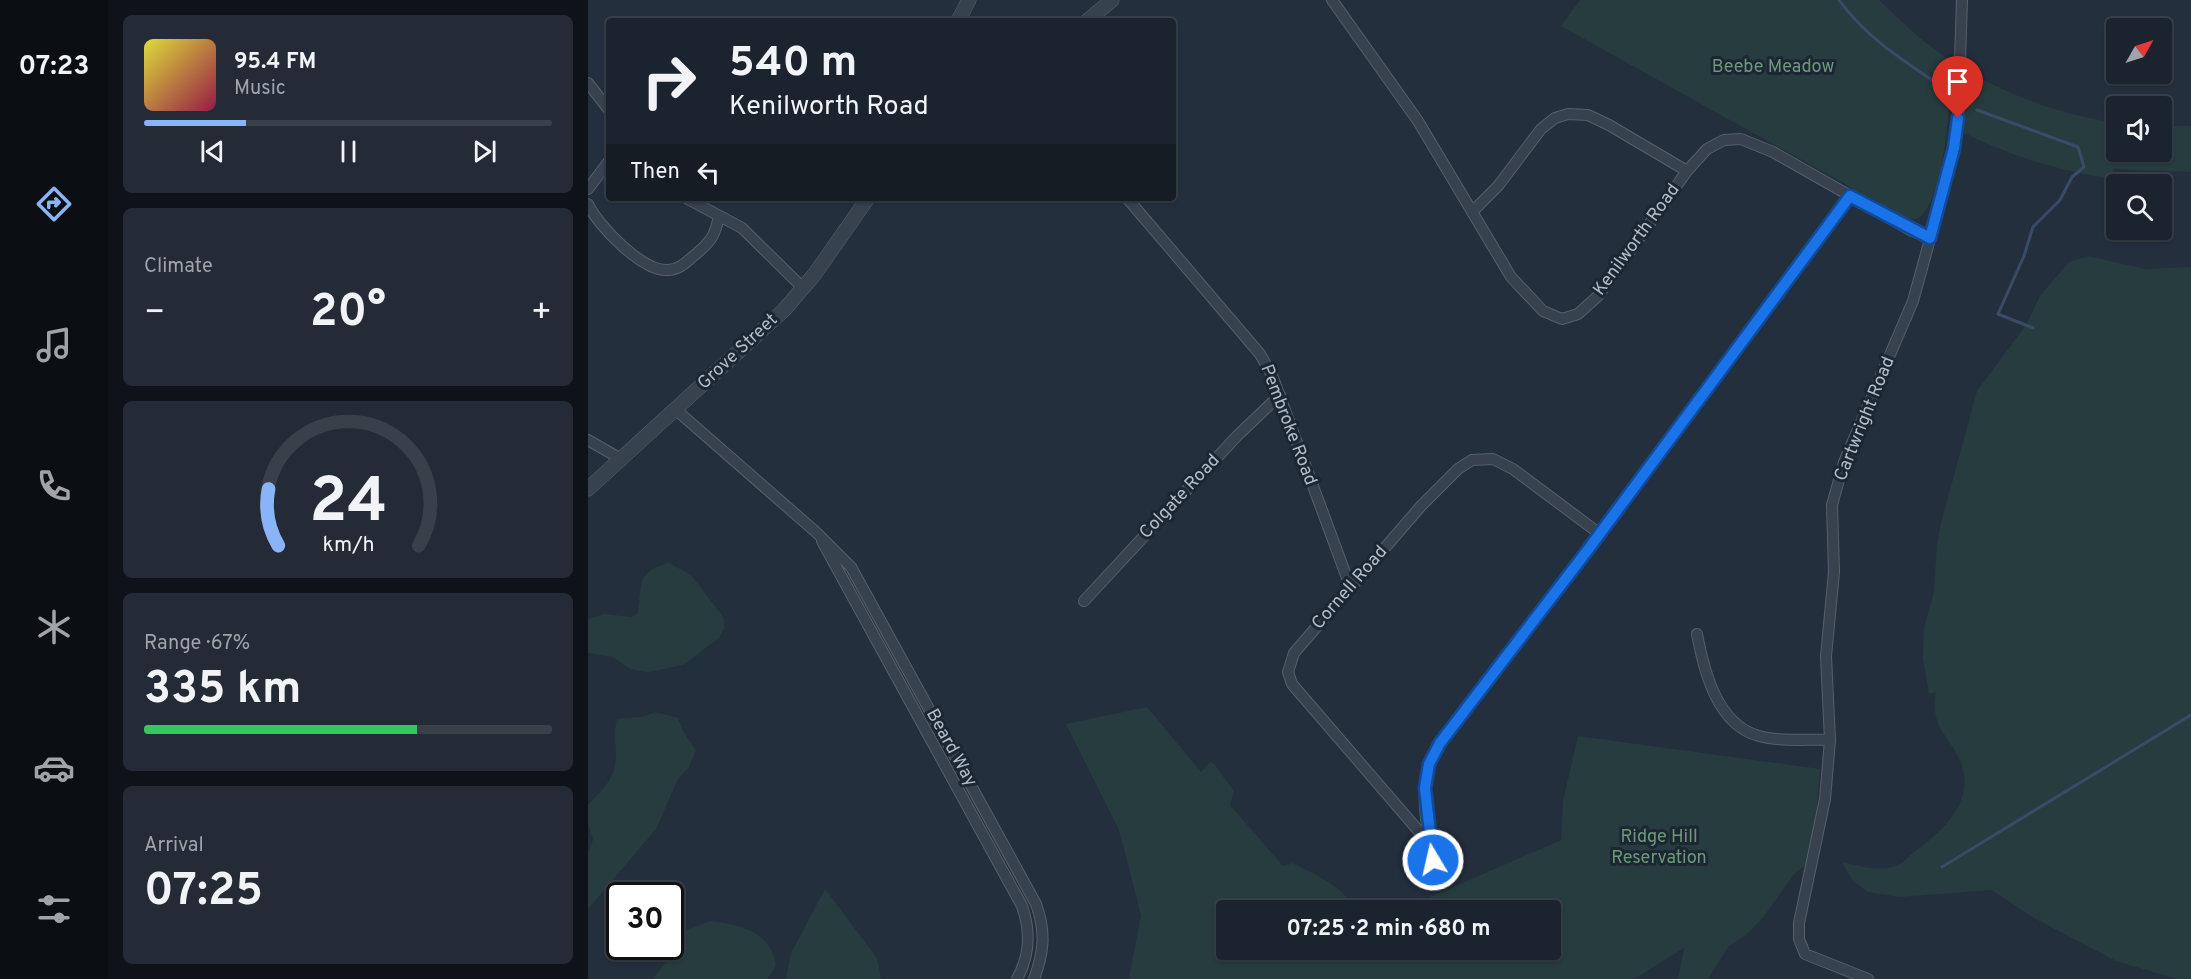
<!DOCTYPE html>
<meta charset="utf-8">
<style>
:root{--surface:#1b232e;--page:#242b36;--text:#f1f3f6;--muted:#a0a4aa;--line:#39404a;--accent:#8ab4f8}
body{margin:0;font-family:Overpass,sans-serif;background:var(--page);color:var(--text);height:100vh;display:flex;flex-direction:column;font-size:22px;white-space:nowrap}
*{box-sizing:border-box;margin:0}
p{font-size:20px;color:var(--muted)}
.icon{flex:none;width:33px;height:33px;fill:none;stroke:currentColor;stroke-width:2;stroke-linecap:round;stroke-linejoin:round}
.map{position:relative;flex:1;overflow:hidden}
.drawer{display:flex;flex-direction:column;gap:15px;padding:15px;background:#0f1319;width:480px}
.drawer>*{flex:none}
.hud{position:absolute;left:18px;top:18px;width:570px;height:183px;border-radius:6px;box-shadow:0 2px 4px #0004,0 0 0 2px var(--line);background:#1b232e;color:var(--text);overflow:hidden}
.needle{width:39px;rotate:51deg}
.tools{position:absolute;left:1518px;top:18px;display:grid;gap:12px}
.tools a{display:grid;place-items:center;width:66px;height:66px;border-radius:6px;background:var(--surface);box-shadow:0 2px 4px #0004,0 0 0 2px var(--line);font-size:30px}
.speed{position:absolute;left:18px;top:882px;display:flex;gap:12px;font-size:30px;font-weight:700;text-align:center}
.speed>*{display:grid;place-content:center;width:78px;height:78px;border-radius:50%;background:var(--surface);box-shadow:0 2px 4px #0004,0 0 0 2px var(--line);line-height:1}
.speed .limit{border:3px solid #111;border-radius:9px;background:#fff;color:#111}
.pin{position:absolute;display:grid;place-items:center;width:51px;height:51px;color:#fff;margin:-62px -26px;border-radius:50% 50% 50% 0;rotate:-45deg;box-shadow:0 0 6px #0007}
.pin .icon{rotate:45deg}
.me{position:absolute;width:66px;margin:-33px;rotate:351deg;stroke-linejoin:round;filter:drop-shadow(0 0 4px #0008)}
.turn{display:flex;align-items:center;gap:21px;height:126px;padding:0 24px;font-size:27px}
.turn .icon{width:78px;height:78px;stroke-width:2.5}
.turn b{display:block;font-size:42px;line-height:51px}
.then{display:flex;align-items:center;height:57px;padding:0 24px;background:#0003;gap:12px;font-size:22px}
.big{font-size:45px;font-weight:700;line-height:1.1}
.drawer .widget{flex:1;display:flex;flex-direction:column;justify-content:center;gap:9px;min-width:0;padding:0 21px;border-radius:9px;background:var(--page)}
.drawer .dial{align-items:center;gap:0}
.dial svg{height:156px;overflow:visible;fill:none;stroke:var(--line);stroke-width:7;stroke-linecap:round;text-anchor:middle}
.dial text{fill:var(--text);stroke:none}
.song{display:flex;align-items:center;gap:18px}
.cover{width:72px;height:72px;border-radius:9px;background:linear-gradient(135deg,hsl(60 70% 55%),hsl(340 70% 35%))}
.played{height:6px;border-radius:3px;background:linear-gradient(90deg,var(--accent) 25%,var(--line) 25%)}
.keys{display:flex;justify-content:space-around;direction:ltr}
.heat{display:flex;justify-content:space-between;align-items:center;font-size:33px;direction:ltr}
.charge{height:9px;border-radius:4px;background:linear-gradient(90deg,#34c759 67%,var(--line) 0)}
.trip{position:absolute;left:628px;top:900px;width:345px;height:60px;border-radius:6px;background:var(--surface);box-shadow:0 2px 4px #0004,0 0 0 2px var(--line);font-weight:700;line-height:60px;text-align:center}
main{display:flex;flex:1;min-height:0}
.tabs{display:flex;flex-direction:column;width:108px;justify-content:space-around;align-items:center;background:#0b0e12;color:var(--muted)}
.tabs .icon{width:42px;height:42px}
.tabs .current{color:var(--accent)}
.tabs b{font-size:27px;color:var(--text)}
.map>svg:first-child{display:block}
.green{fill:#263c3f}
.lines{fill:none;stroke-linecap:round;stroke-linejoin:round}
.stream{stroke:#394c67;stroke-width:3}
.minor-casing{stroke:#565f6c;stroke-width:12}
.tertiary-casing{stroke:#565f6c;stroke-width:15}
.minor{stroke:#38414e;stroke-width:10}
.tertiary{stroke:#38414e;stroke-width:14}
.route-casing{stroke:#114b97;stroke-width:15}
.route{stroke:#1a73e8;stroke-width:10}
.labels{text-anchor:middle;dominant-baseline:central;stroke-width:6;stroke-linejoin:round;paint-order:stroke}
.park-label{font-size:18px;fill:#6b9a76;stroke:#1d2633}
.street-label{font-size:18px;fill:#b4bcc9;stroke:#1d2633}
</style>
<main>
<nav class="tabs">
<b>07:23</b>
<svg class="icon current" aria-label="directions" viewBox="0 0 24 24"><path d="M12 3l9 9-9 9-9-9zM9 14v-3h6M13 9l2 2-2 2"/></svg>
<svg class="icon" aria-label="music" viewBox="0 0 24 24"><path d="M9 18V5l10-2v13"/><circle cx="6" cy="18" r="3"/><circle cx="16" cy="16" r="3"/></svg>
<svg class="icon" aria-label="phone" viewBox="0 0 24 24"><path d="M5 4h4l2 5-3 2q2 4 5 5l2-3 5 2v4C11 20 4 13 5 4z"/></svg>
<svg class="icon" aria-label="climate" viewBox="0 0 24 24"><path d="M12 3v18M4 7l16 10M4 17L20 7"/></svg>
<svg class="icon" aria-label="car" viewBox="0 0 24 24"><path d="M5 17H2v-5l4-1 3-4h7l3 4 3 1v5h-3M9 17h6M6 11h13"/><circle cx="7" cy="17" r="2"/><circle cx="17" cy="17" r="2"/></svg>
<svg class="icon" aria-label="filters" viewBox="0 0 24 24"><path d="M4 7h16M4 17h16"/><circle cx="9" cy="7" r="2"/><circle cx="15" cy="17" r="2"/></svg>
</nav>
<section class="drawer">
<div class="widget">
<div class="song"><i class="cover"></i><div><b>95.4 FM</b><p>Music</p></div></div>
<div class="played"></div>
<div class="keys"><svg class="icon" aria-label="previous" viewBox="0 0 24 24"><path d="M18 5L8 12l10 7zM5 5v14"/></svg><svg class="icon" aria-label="pause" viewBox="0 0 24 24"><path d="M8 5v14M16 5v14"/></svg><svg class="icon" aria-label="next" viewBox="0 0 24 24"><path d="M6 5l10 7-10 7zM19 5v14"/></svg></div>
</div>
<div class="widget"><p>Climate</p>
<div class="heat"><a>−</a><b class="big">20°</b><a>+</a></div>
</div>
<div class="widget dial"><svg viewBox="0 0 100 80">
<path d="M14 69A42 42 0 1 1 86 69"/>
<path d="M14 69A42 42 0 0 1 9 40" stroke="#8ab4f8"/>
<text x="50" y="56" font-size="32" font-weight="700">24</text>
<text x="50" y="72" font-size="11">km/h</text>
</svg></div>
<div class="widget"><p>Range · 67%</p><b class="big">335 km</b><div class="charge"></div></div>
<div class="widget"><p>Arrival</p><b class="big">07:25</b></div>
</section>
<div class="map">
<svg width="1603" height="979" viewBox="0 0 1603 979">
<rect width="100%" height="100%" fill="#242f3e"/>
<!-- green -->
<path class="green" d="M992 0H1291L1329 36 1364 62C1362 95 1358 203 1329 219L1318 218 973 26Z
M1377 70C1425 97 1474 115 1528 123V152H1574V126H1603V172L1525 169 1524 179C1471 171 1422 156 1374 132Z
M1500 256 1557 269 1603 267V979H1589L1528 961 1446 918 1404 890 1311 897 1280 892 1265 881 1254 862C1269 866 1293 872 1308 866 1314 864 1321 856 1326 852 1350 835 1381 808 1376 775 1371 740 1340 734 1348 692L1341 694 1335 659 1336 628 1346 591 1349 545 1353 523 1389 391 1438 325 1452 296 1481 262Z
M81 563 103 575 136 618V629L131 638 95 665 60 672 42 669 25 657 0 653V619L16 614 43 617 50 613C54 585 48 571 81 563Z
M559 707 613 772 622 762 626 764 646 791 642 805 695 866 704 863C722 872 751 884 762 902L760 910H639V950H963V910H813L973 840 975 801 990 736 1232 769 1228 821 1218 865 1207 873 1176 916 1159 934 1140 947 1120 979H1090L1096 948 1046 979H541L553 915 531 830 478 724Z
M67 712 90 718 96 733 108 750 101 767 90 779 68 829 0 909V852L5 840 0 823V805C10 794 24 782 27 766 30 749 24 739 29 719L55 717Z
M237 889 289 958 293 979H198L203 953Z
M123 921C153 925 183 931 188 966L179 979H65L86 951 96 931Z"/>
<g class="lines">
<!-- stream -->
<path class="stream" d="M1251 0C1276 35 1311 58 1347 82
M1389 110 1490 147 1496 167 1484 177 1472 200 1445 227 1436 256 1410 314 1445 328
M1354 867 1603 715"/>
<defs>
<path id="minor" d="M744 0 830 121 923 277 955 311 974 319 990 314 1010 296 1099 171 1119 149 1136 140 1153 139 1185 152 1324 231 1342 238
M0 83 21 110
M0 189 21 161
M98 198 154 228 215 288
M539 198 672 354 684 375 762 586
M0 204C10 226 55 272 80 270 92 270 99 261 108 254 123 241 127 236 131 216
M884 212 910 186 953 129 967 118 980 114 1000 115 1021 125 1099 171
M87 409 229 533 263 567 448 904C458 932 456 952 446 979
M0 440 33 459
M234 541 434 906C443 932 442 955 429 979
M496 601 649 436 692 395
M1109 634C1116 671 1129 725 1171 736 1193 742 1220 739 1242 740
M841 843 704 684 700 672 706 653 833 506 870 469 884 460 905 459 925 469 1012 534
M849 876C842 844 830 795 841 764 843 757 848 750 852 743L1012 534 1262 196
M1280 979 1217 954 1211 939V923L1237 799 1242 740 1238 656 1246 572 1244 505 1256 462 1325 301 1364 159 1370 118 1374 0"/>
<path id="tertiary" d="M370 21 381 0
M499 21 524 0
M0 489 196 310 226 275 280 198"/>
</defs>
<!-- minor casing -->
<use href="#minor" class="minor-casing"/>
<!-- tertiary casing -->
<use href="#tertiary" class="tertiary-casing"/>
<!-- minor -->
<use href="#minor" class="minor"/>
<!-- tertiary -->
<use href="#tertiary" class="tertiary"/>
</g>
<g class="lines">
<defs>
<path id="route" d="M845 860 837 788 841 764 852 743 999 551 1262 196 1342 238 1366 148 1370 118"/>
</defs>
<!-- route casing -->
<use href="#route" class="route-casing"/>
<!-- route -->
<use href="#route" class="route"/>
</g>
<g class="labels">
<!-- park labels -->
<g class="park-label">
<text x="1185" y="67">Beebe Meadow</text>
<text x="1071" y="837">Ridge Hill<tspan x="1071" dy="21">Reservation</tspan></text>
</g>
<!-- street labels -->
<g class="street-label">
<text transform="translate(1049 240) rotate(-54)">Kenilworth Road</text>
<text transform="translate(150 352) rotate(-43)">Grove Street</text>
<text transform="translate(1277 419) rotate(-68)">Cartwright Road</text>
<text transform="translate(700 425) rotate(69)">Pembroke Road</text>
<text transform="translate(592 497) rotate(-47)">Colgate Road</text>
<text transform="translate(762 588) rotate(-49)">Cornell Road</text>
<text transform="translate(363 748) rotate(61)">Beard Way</text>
</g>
</g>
</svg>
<div class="tools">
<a><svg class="needle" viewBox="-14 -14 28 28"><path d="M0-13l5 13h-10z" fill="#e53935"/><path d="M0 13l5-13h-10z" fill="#a0a4aa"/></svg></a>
<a><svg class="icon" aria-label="sound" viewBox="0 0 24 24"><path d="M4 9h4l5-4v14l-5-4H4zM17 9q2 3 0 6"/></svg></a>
<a><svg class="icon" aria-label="search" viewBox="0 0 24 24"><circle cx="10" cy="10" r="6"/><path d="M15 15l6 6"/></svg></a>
</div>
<div class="speed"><div class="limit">30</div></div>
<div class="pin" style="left:1370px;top:118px;background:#d93025"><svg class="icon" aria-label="arrive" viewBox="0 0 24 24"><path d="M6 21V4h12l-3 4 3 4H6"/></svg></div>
<svg class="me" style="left:845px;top:860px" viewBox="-20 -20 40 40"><circle r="17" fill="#1a73e8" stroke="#fff" stroke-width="3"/><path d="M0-11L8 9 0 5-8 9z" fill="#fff"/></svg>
<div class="trip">07:25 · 2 min · 680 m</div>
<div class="hud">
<div class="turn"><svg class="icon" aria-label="right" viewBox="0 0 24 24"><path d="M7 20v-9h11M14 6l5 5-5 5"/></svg><div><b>540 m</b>Kenilworth Road</div></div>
<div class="then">Then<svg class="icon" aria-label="left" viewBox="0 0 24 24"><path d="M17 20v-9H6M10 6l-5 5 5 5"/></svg></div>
</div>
</div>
</main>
